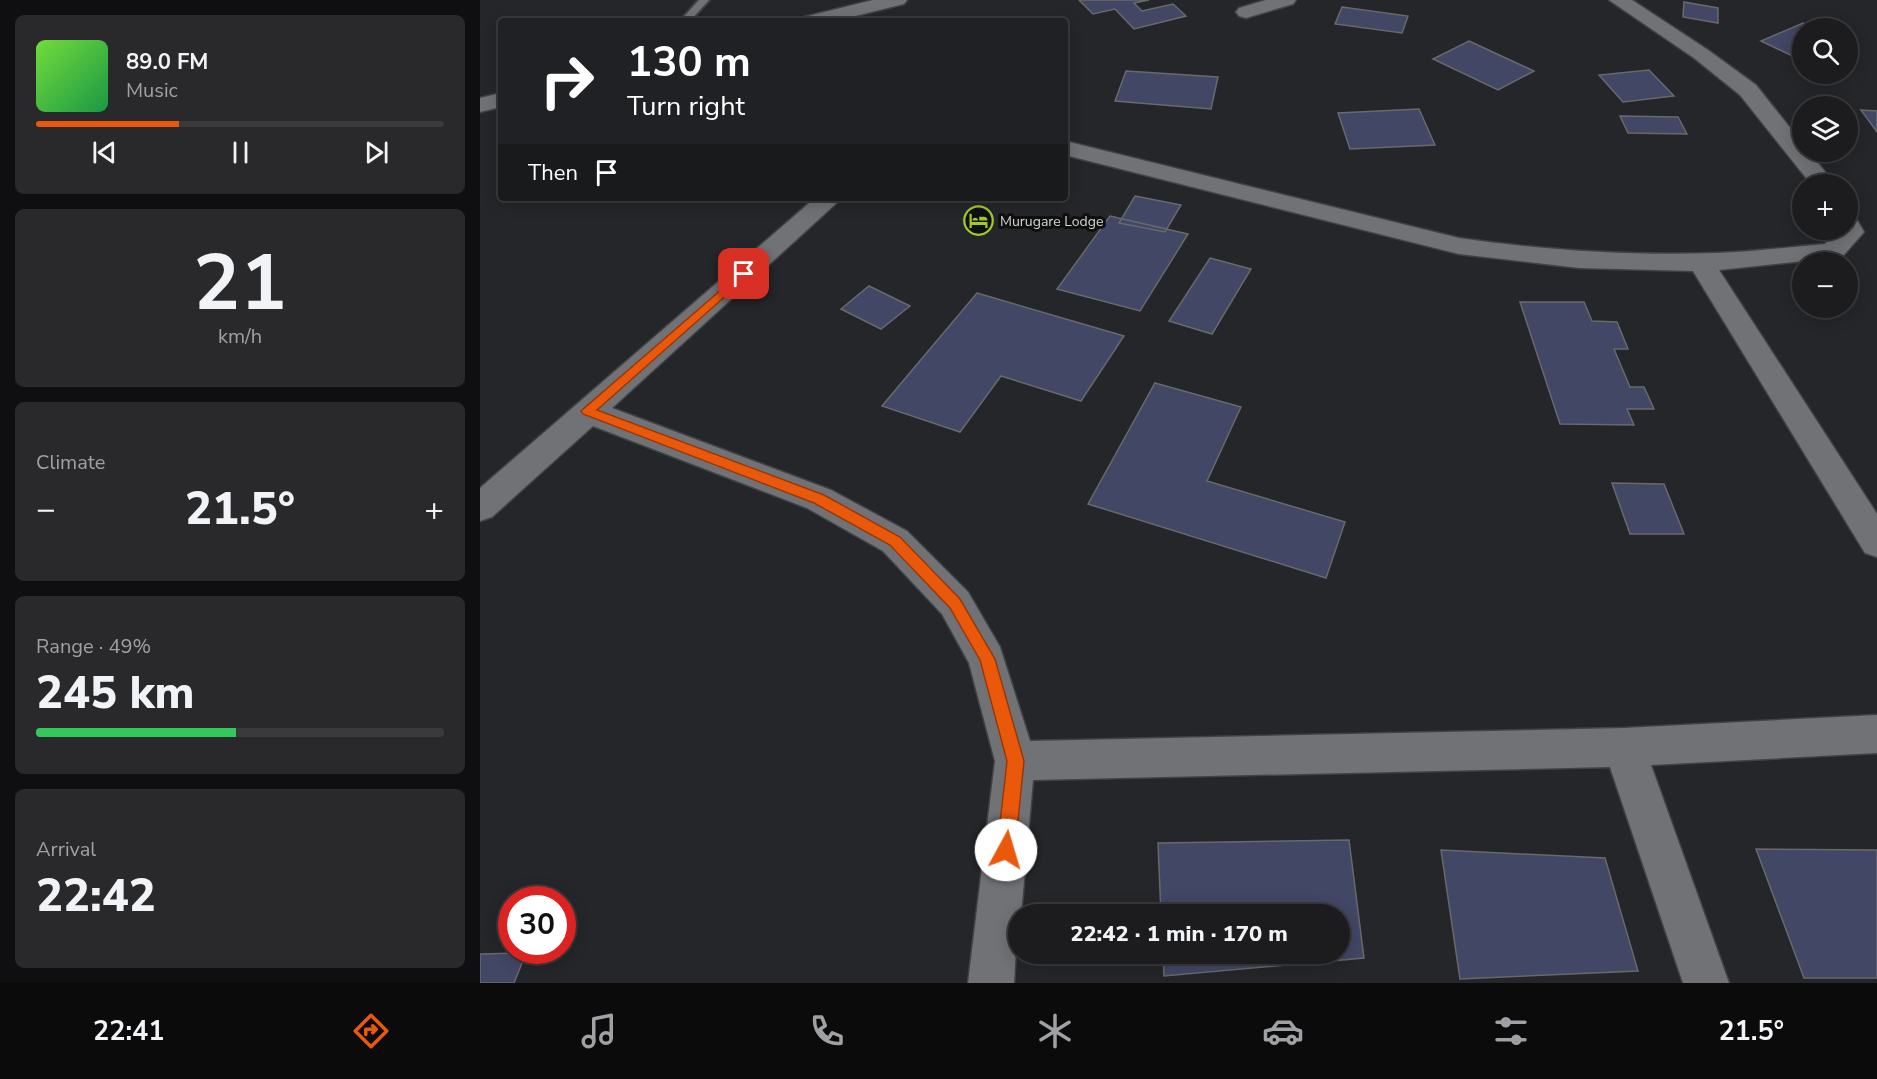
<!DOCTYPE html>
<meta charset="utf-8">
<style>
:root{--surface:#1c1c1f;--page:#29292c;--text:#f1f3f6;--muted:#a0a1a4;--line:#3a3a3d;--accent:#ea580c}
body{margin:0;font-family:"Nunito Sans",sans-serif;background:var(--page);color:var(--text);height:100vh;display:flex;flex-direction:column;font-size:22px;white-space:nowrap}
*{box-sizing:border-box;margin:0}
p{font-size:20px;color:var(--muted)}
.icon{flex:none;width:33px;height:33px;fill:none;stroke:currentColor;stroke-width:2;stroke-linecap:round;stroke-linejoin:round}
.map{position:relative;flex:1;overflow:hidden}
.drawer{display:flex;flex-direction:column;gap:15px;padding:15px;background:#0f0f11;width:480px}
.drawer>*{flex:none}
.top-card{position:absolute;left:18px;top:18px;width:570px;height:183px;border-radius:6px;box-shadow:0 3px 15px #0003,0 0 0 2px var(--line);background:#202124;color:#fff;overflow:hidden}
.buttons{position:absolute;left:1312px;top:18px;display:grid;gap:12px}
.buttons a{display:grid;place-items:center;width:66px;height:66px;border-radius:50%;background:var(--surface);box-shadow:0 3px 15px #0003,0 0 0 2px var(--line);font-size:30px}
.speed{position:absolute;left:18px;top:886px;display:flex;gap:12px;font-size:30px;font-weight:700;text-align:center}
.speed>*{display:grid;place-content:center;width:78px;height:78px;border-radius:50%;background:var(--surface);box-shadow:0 3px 15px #0003,0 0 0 2px var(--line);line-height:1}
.speed .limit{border:9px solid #d22;background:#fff;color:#111}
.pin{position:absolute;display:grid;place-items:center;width:51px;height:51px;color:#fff;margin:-26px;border-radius:12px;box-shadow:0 3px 9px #0006}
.me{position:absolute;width:66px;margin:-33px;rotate:6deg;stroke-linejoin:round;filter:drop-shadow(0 0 4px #0008)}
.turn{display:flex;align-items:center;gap:21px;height:126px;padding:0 30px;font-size:27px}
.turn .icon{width:78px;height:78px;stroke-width:2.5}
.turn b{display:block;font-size:42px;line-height:51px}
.then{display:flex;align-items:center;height:57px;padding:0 30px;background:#0003;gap:12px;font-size:22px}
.big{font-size:45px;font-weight:800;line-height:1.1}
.drawer .card{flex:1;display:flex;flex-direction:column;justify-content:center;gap:9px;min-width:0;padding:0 21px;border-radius:9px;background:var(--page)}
.drawer .dial{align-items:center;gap:0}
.dial b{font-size:78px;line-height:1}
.song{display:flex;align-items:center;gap:18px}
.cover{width:72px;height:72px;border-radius:9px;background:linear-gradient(135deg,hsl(100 70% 55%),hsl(140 70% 35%))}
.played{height:6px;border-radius:3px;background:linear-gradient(90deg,var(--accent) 35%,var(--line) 35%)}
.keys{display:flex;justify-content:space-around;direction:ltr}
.heat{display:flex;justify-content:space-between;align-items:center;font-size:33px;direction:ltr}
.charge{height:9px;border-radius:4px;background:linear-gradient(90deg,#34c759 49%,var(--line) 0)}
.trip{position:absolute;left:528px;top:904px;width:342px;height:60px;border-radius:30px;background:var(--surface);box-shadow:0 3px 15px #0003,0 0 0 2px var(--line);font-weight:800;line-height:60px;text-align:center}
.dock{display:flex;height:96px;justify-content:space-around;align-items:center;background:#0b0b0c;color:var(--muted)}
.dock .icon{width:42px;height:42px}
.dock .current{color:var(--accent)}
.dock b{font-size:27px;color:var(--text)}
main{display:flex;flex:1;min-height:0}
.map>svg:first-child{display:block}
.building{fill:#414764;stroke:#68696c;stroke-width:1.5}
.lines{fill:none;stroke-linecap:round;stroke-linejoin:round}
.service-casing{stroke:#414244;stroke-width:4}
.minor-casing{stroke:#414244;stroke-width:3}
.service{fill:#717276;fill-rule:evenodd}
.minor{fill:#717276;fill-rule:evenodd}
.route{fill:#ea580c;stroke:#983908;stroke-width:1.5}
.labels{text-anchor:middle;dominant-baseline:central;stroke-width:6;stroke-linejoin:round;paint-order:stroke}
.far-poi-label{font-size:14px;fill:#d4d4d6;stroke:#0f0f10;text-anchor:start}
</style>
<main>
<section class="drawer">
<div class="card">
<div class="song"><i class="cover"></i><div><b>89.0 FM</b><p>Music</p></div></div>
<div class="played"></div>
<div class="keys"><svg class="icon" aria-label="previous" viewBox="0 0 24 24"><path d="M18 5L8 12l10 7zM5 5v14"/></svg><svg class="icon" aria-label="pause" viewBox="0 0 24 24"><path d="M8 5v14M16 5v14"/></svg><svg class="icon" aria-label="next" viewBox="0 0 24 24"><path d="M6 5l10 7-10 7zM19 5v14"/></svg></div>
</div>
<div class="card dial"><b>21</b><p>km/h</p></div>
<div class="card"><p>Climate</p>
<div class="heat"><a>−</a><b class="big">21.5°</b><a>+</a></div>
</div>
<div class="card"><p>Range · 49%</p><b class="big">245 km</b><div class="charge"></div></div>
<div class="card"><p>Arrival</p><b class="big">22:42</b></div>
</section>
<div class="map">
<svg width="1397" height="983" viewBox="0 0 1397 983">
<rect width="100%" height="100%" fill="#252629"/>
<!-- building -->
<path class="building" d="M599 0H669L654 3 662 11 693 4 706 16 654 29 635 9 613 14Z
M1204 2 1238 8V23L1203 17Z
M862 7 928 16 922 33 855 24Z
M1323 23 1336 28H1323V61L1281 41Z
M989 41 1054 71 1018 90 953 59Z
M1169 70 1194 96 1143 102 1119 75Z
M646 71 738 77 731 109 635 101Z
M939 109 955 145 870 149 858 113Z
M1381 110 1397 111V132Z
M1140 116 1198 117 1207 134 1148 133Z
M655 196 701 205 685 232 639 223Z
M630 216 708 234 660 311 577 289Z
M730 258 771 269 732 334 689 321Z
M389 286 430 306 401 329 361 309Z
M497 293 644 336 601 401 521 376 480 432 402 406Z
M1040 302H1104L1112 321 1137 322 1148 349H1134L1150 387H1164L1174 409H1147L1154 425 1080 424Z
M675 383 761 407 727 481 865 522 846 578 608 504Z
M1132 483 1184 484 1204 534H1150Z
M869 840 884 958 684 976 683 954H860V915H681L678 843Z
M1276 849 1397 850V978H1324Z
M961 850 1125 858 1158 971 980 979Z
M46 953 34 983H0V954Z"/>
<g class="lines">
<defs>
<path id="service" d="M219 0H229L210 21H200Z"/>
<path id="minor" d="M393 0H427L424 4 355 21H321L324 17Z
M786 0H816L813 4 766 18 759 16 756 12 759 8Z
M1129 0H1152L1228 50 1276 85 1323 144V152H1329L1355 184H1331L1260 95 1214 58Z
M21 93V107L0 112V98Z
M585 141 979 238C1064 250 1150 256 1236 253 1272 252 1309 247 1345 244L1357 230H1368V218L1377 220 1384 232 1362 257 1239 270 1397 514V557L1385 553 1213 271 1099 268 979 254 585 155Z
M335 198H362L132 408 351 490 427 531 488 592 520 647 550 741 1144 728 1397 715V753L1171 765 1249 983H1203L1130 767 553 780 541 915H538L534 983H488L515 761 489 663 462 614 403 551 327 508 113 426 12 517 0 521V488Z"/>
</defs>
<!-- service casing -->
<use href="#service" class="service-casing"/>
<!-- minor casing -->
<use href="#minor" class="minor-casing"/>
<!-- service -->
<use href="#service" class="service"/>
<!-- minor -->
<use href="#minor" class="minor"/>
</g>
<!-- route -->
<path class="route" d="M264 270 267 272V277L117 410 344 495 420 537 480 599 515 659 544 761 535 850 532 856 526 859 519 856 517 850 527 761 500 660 470 608 410 545 334 503 103 414 101 411Z"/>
<!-- icons -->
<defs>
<symbol id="hotel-ring" viewBox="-11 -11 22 22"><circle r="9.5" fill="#0f0f10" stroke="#a3c926" stroke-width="1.5"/><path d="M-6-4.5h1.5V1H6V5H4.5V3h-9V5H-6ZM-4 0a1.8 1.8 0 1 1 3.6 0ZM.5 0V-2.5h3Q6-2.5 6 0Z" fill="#a3c926"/></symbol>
</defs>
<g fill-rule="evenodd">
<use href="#hotel-ring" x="482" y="204" width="33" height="33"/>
</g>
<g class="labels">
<!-- far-poi labels -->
<g class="far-poi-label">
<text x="520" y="221">Murugare Lodge</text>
</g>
</g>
</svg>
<div class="buttons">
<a><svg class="icon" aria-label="search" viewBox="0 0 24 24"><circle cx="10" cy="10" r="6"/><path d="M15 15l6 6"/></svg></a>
<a><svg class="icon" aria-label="layers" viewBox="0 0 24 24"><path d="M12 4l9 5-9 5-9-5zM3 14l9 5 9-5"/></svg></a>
<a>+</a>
<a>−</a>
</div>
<div class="speed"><div class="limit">30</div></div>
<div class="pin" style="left:264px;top:274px;background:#d93025"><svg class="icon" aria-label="arrive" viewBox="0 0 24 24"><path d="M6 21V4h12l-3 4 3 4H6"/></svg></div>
<svg class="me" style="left:526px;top:850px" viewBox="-20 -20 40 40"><circle r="19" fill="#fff"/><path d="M0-13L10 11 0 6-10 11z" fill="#ea580c"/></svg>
<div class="trip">22:42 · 1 min · 170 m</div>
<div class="top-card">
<div class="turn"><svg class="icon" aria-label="right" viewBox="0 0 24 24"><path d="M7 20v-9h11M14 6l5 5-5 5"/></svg><div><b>130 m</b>Turn right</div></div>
<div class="then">Then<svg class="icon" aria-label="arrive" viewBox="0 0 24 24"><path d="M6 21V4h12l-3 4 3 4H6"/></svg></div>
</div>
</div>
</main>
<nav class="dock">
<b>22:41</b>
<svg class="icon current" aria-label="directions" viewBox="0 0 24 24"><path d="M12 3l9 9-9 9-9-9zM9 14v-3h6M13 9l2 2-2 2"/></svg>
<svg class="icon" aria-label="music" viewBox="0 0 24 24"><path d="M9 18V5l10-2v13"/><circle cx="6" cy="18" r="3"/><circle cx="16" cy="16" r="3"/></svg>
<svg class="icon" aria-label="phone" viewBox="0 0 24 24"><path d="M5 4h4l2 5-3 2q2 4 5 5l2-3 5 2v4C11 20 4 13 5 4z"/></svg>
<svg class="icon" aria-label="climate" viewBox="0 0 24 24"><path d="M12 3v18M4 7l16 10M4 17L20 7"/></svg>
<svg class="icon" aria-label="car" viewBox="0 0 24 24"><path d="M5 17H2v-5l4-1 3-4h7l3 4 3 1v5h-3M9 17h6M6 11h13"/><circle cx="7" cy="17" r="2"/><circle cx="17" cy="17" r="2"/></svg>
<svg class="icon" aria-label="filters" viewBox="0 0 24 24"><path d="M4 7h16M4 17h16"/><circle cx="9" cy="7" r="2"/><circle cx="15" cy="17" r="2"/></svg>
<b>21.5°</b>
</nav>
